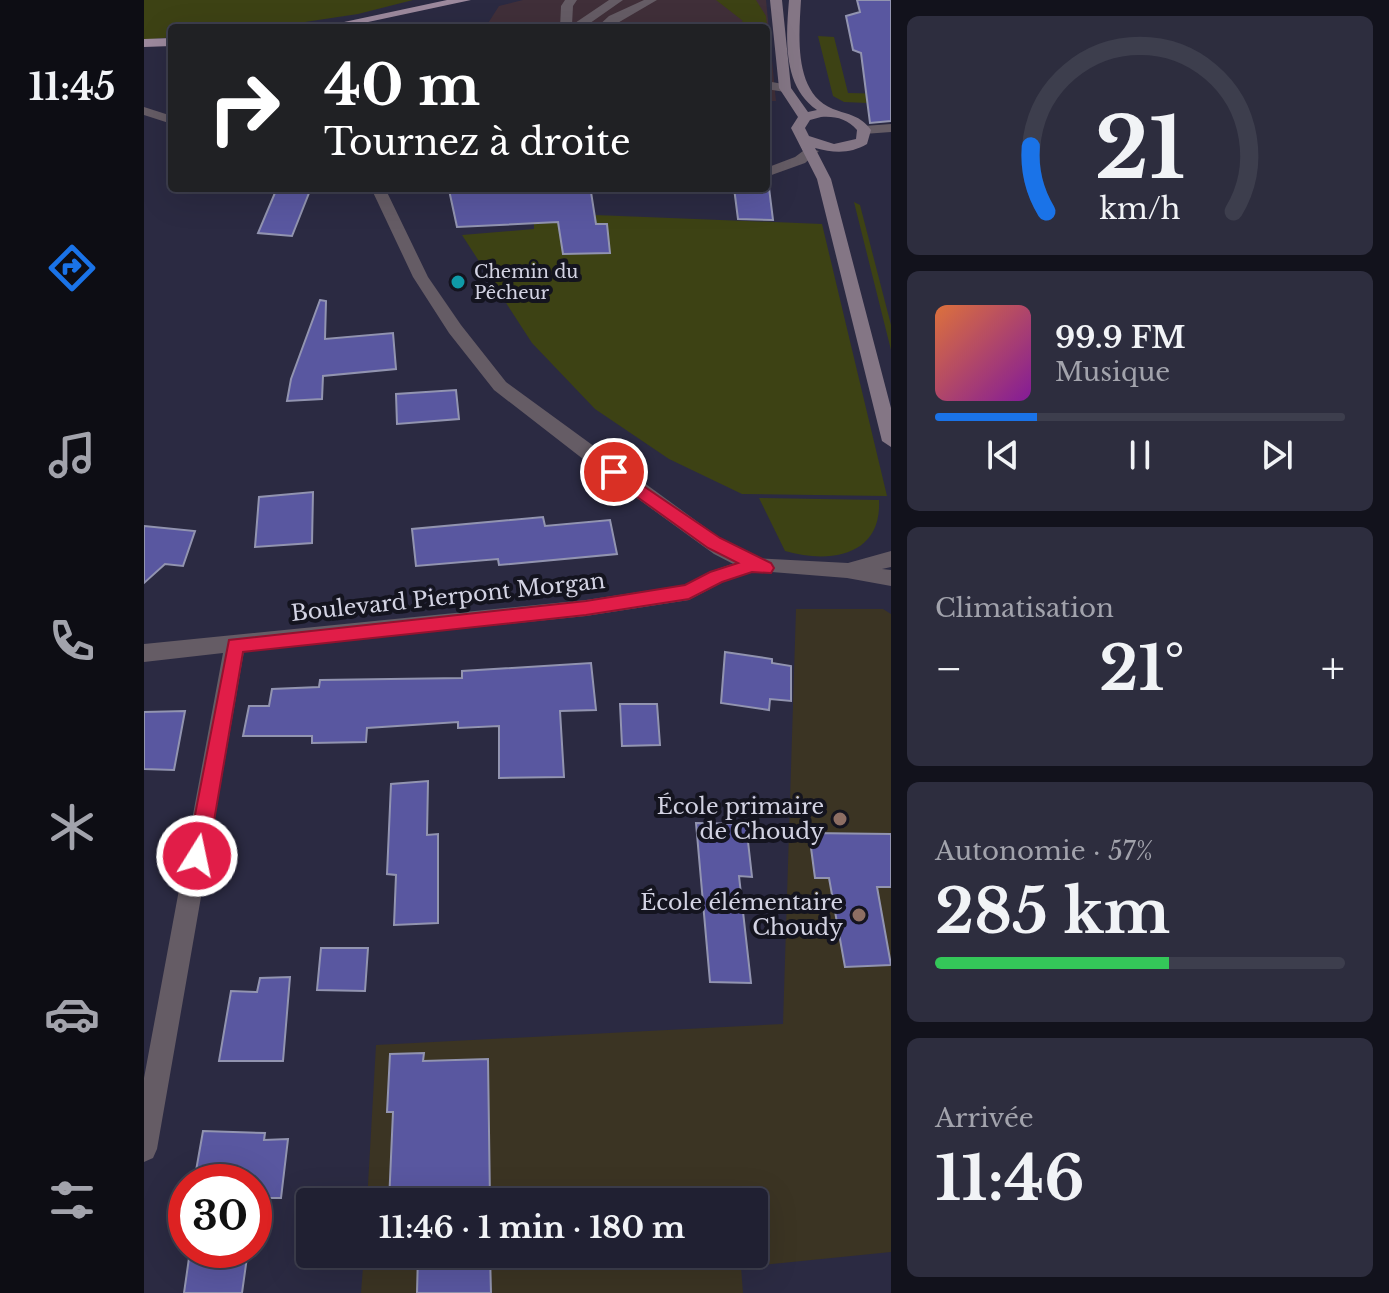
<!DOCTYPE html>
<html lang="fr">
<meta charset="utf-8">
<style>
:root{--surface:#202032;--page:#2d2d3e;--text:#f1f3f6;--muted:#a2a3ac;--line:#3d3e4d;--accent:#1a73e8}
body{margin:0;font-family:"Libre Baskerville",serif;background:var(--page);color:var(--text);height:100vh;display:flex;flex-direction:column;font-size:30px;white-space:nowrap}
*{box-sizing:border-box;margin:0}
p{font-size:26px;color:var(--muted)}
.icon{flex:none;width:44px;height:44px;fill:none;stroke:currentColor;stroke-width:2;stroke-linecap:round;stroke-linejoin:round}
.map{position:relative;flex:1;overflow:hidden}
.panel{display:flex;flex-direction:column;gap:16px;padding:16px;background:#12121c;width:498px}
.panel>*{flex:none}
.top-card{position:absolute;left:24px;top:24px;width:602px;height:168px;border-radius:8px;box-shadow:0 8px 32px #0002,0 0 0 2px var(--line);background:#202124;color:#fff;overflow:hidden}
.speed{position:absolute;left:24px;top:1164px;display:flex;gap:16px;font-size:40px;font-weight:700;text-align:center}
.speed>*{display:grid;place-content:center;width:104px;height:104px;border-radius:50%;background:var(--surface);box-shadow:0 8px 32px #0002,0 0 0 2px var(--line);line-height:1}
.speed .limit{border:12px solid #d22;background:#fff;color:#111}
.pin{position:absolute;display:grid;place-items:center;width:68px;height:68px;color:#fff;margin:-34px;border:4px solid #fff;border-radius:50%;box-shadow:0 2px 8px #0007}
.me{position:absolute;width:88px;margin:-44px;rotate:10deg;stroke-linejoin:round;filter:drop-shadow(0 0 6px #0008)}
.turn{display:flex;align-items:center;gap:28px;height:168px;padding:0 24px;font-size:36px}
.turn .icon{width:104px;height:104px;stroke-width:2.5}
.turn b{display:block;font-size:56px;line-height:68px}
.big{font-size:60px;font-weight:700;line-height:1.1}
.panel .widget{flex:1;display:flex;flex-direction:column;justify-content:center;gap:12px;min-width:0;padding:0 28px;border-radius:12px;background:var(--page)}
.panel .dial{align-items:center;gap:0}
.dial svg{height:208px;overflow:visible;fill:none;stroke:var(--line);stroke-width:7;stroke-linecap:round;text-anchor:middle}
.dial text{fill:var(--text);stroke:none}
.song{display:flex;align-items:center;gap:24px}
.cover{width:96px;height:96px;border-radius:12px;background:linear-gradient(135deg,hsl(20 70% 55%),hsl(290 70% 35%))}
.played{height:8px;border-radius:4px;background:linear-gradient(90deg,var(--accent) 25%,var(--line) 25%)}
.keys{display:flex;justify-content:space-around;direction:ltr}
.heat{display:flex;justify-content:space-between;align-items:center;font-size:44px;direction:ltr}
.charge{height:12px;border-radius:6px;background:linear-gradient(90deg,#34c759 57%,var(--line) 0)}
.trip{position:absolute;left:152px;top:1188px;width:472px;height:80px;border-radius:8px;background:var(--surface);box-shadow:0 8px 32px #0002,0 0 0 2px var(--line);font-weight:700;line-height:80px;text-align:center}
main{display:flex;flex:1;min-height:0}
.tabs{display:flex;flex-direction:column;width:144px;justify-content:space-around;align-items:center;background:#0d0d14;color:var(--muted)}
.tabs .icon{width:56px;height:56px}
.tabs .selected{color:var(--accent)}
.tabs b{font-size:36px;color:var(--text)}
.map>svg:first-child{display:block}
.commercial{fill:#402f39}
.education{fill:#3b3423}
.green{fill:#3d4214}
.building{fill:#5957a0;stroke:#9294b0;stroke-width:2}
.lines{fill:none;stroke-linecap:round;stroke-linejoin:round}
.service{fill:#655c65;fill-rule:evenodd}
.minor{fill:#655c65;fill-rule:evenodd}
.tertiary{fill:#655c65;fill-rule:evenodd}
.secondary{fill:#847685;fill-rule:evenodd}
.primary{fill:#9c899d;fill-rule:evenodd}
.route{fill:#e11d48;stroke:#92132f;stroke-width:2}
.culture-dot{fill:#0f9aa8;stroke:#14141f;stroke-width:3}
.education-dot{fill:#8d6e63;stroke:#14141f;stroke-width:3}
.labels{text-anchor:middle;dominant-baseline:central;stroke-width:8;stroke-linejoin:round;paint-order:stroke}
.far-poi-label{font-size:18px;fill:#d3d3e3;stroke:#14141f;text-anchor:start}
.street-label{font-size:22px;fill:#d3d3e3;stroke:#14141f}
.poi-label{font-size:22px;fill:#d3d3e3;stroke:#14141f;text-anchor:end}
</style>
<main>
<nav class="tabs">
<b>11:45</b>
<svg class="icon selected" aria-label="directions" viewBox="0 0 24 24"><path d="M12 3l9 9-9 9-9-9zM9 14v-3h6M13 9l2 2-2 2"/></svg>
<svg class="icon" aria-label="music" viewBox="0 0 24 24"><path d="M9 18V5l10-2v13"/><circle cx="6" cy="18" r="3"/><circle cx="16" cy="16" r="3"/></svg>
<svg class="icon" aria-label="phone" viewBox="0 0 24 24"><path d="M5 4h4l2 5-3 2q2 4 5 5l2-3 5 2v4C11 20 4 13 5 4z"/></svg>
<svg class="icon" aria-label="climate" viewBox="0 0 24 24"><path d="M12 3v18M4 7l16 10M4 17L20 7"/></svg>
<svg class="icon" aria-label="car" viewBox="0 0 24 24"><path d="M5 17H2v-5l4-1 3-4h7l3 4 3 1v5h-3M9 17h6M6 11h13"/><circle cx="7" cy="17" r="2"/><circle cx="17" cy="17" r="2"/></svg>
<svg class="icon" aria-label="filters" viewBox="0 0 24 24"><path d="M4 7h16M4 17h16"/><circle cx="9" cy="7" r="2"/><circle cx="15" cy="17" r="2"/></svg>
</nav>
<div class="map">
<svg width="747" height="1293" viewBox="0 0 747 1293">
<rect width="100%" height="100%" fill="#2b2a42"/>
<!-- commercial -->
<path class="commercial" d="M379 0H622L632 101H622V28H341L355 6Z"/>
<!-- education -->
<path class="education" d="M652 609H739L747 614V1252L597 1267 599 1293H217L220 1254H610V1202H223L232 1045 639 1024Z"/>
<!-- green -->
<path class="green" d="M0 0H269L214 14 121 28H28V37L0 40Z
M572 0H612L622 16 628 73H622V28L566 27 575 23 588 27 599 21Z
M674 36 690 37 704 93 747 94V104L700 102 689 96Z
M710 202 716 205 747 325V350Z
M451 215 678 224 743 496 598 494 525 459 451 409 388 343 318 235 390 229V218Z
M615 498 735 500C738 556 686 564 641 551Z"/>
<!-- building -->
<path class="building" d="M713 0H747V121L726 123 717 53 709 50 702 16 716 12Z
M133 188H167L148 236 114 233Z
M340 188H441L447 192 452 224H463L466 253 419 254 414 222 313 227 305 190Z
M590 188H625L629 220 594 219Z
M176 300 182 301 181 339 249 333 252 369 179 376 178 399 143 401 147 379Z
M312 390 315 419 253 424 252 394Z
M169 492 168 543 111 547 115 497Z
M399 517 401 526 466 520 473 554 355 565 354 559 272 566 268 529Z
M0 526 51 531 39 566 21 564 0 583Z
M581 652 628 659V663L647 666V701L626 699 625 710 577 703Z
M447 663 452 710 416 711 420 777 355 778V726L314 728V722L223 728 222 742 168 743V736H99L105 706H125L128 689 175 687 176 680 318 678V671Z
M476 704H513L516 745 478 746Z
M41 711 30 770 0 769V712Z
M284 781 283 835 294 834V923L250 925 252 875 243 874 247 784Z
M552 823 602 824 608 877 595 876 607 983 566 982Z
M665 833 747 834V887H733L747 965 701 967 685 878H671Z
M177 948H224L221 991 173 990Z
M146 977 139 1061H75L87 991 113 992 116 978Z
M280 1053 279 1061 344 1059 346 1202H245L249 1112H243L246 1054Z
M59 1131 121 1133 120 1140 144 1139 137 1198H110V1182H50Z
M104 1250 98 1293H40L46 1251Z
M274 1254H346L347 1293H273Z"/>
<g class="lines">
<!-- service -->
<path class="service" d="M421 0H433L429 6 428 25 465 0H479L439 28H416L417 6Z
M500 0H513L465 28H452L465 16Z
M622 81 645 85 647 88 641 92 622 89Z"/>
<!-- minor -->
<path class="minor" d="M608 557 615 560 617 565 615 570 579 582 545 600 442 616 100 651 13 1149 9 1158 0 1162V1078L79 653 0 662V644L442 600 541 585 565 572Z"/>
<!-- tertiary -->
<path class="tertiary" d="M0 107 28 116V124L0 115Z
M747 124V132L720 134 713 130 720 126Z
M663 148 675 151 661 163 622 177V168L651 157Z
M227 188H241L284 277 317 325 362 382 584 544 611 558 704 563 747 551V567L738 569 747 570V586L703 578 601 570 570 554 439 459 350 390 305 333 269 277Z"/>
<!-- secondary -->
<path class="secondary" d="M626 0H638L647 88 664 112 673 110C638 86 642 37 645 0H657C655 35 649 93 689 109 705 115 716 115 727 130L723 144C706 154 690 153 671 148L687 179 747 408V447L738 441 673 179 647 128 654 117 635 88ZM677 117C692 116 703 119 713 130L712 139 690 144 665 136 661 128 666 120Z"/>
<!-- primary -->
<path class="primary" d="M303 0H327L196 28H172Z
M28 38V46L0 47V39Z"/>
</g>
<!-- route -->
<path class="route" d="M470 466 576 538 627 563 630 568 627 573 608 572 578 582 545 599 442 615 99 652 64 856 61 863 53 866 46 863 43 856 85 640 442 601 541 585 566 572 594 563 564 548 464 476 462 472Z"/>
<!-- markers -->
<circle class="culture-dot" cx="314" cy="282" r="8"/>
<g class="education-dot">
<circle cx="696" cy="819" r="8"/>
<circle cx="715" cy="915" r="8"/>
</g>
<g class="labels">
<!-- far-poi labels -->
<g class="far-poi-label">
<text x="330" y="272">Chemin du<tspan x="330" dy="21">Pêcheur</tspan></text>
</g>
<!-- street labels -->
<g class="street-label">
<text transform="translate(304 597) rotate(-6)">Boulevard Pierpont Morgan</text>
</g>
<!-- poi labels -->
<g class="poi-label">
<text x="680" y="806">École primaire<tspan x="680" dy="25">de Choudy</tspan></text>
<text x="699" y="902">École élémentaire<tspan x="699" dy="25">Choudy</tspan></text>
</g>
</g>
</svg>
<div class="speed"><div class="limit">30</div></div>
<div class="pin" style="left:470px;top:472px;background:#d93025"><svg class="icon" aria-label="arrive" viewBox="0 0 24 24"><path d="M6 21V4h12l-3 4 3 4H6"/></svg></div>
<svg class="me" style="left:53px;top:856px" viewBox="-20 -20 40 40"><circle r="17" fill="#e11d48" stroke="#fff" stroke-width="3"/><path d="M0-11L8 9 0 5-8 9z" fill="#fff"/></svg>
<div class="trip">11:46 · 1 min · 180 m</div>
<div class="top-card">
<div class="turn"><svg class="icon" aria-label="right" viewBox="0 0 24 24"><path d="M7 20v-9h11M14 6l5 5-5 5"/></svg><div><b>40 m</b>Tournez à droite</div></div>
</div>
</div>
<section class="panel">
<div class="widget dial"><svg viewBox="0 0 100 80">
<path d="M14 69A42 42 0 1 1 86 69"/>
<path d="M14 69A42 42 0 0 1 8 44" stroke="#1a73e8"/>
<text x="50" y="56" font-size="32" font-weight="700">21</text>
<text x="50" y="72" font-size="11">km/h</text>
</svg></div>
<div class="widget">
<div class="song"><i class="cover"></i><div><b>99.9 FM</b><p>Musique</p></div></div>
<div class="played"></div>
<div class="keys"><svg class="icon" aria-label="previous" viewBox="0 0 24 24"><path d="M18 5L8 12l10 7zM5 5v14"/></svg><svg class="icon" aria-label="pause" viewBox="0 0 24 24"><path d="M8 5v14M16 5v14"/></svg><svg class="icon" aria-label="next" viewBox="0 0 24 24"><path d="M6 5l10 7-10 7zM19 5v14"/></svg></div>
</div>
<div class="widget"><p>Climatisation</p>
<div class="heat"><a>−</a><b class="big">21°</b><a>+</a></div>
</div>
<div class="widget"><p>Autonomie · 57%</p><b class="big">285 km</b><div class="charge"></div></div>
<div class="widget"><p>Arrivée</p><b class="big">11:46</b></div>
</section>
</main>
